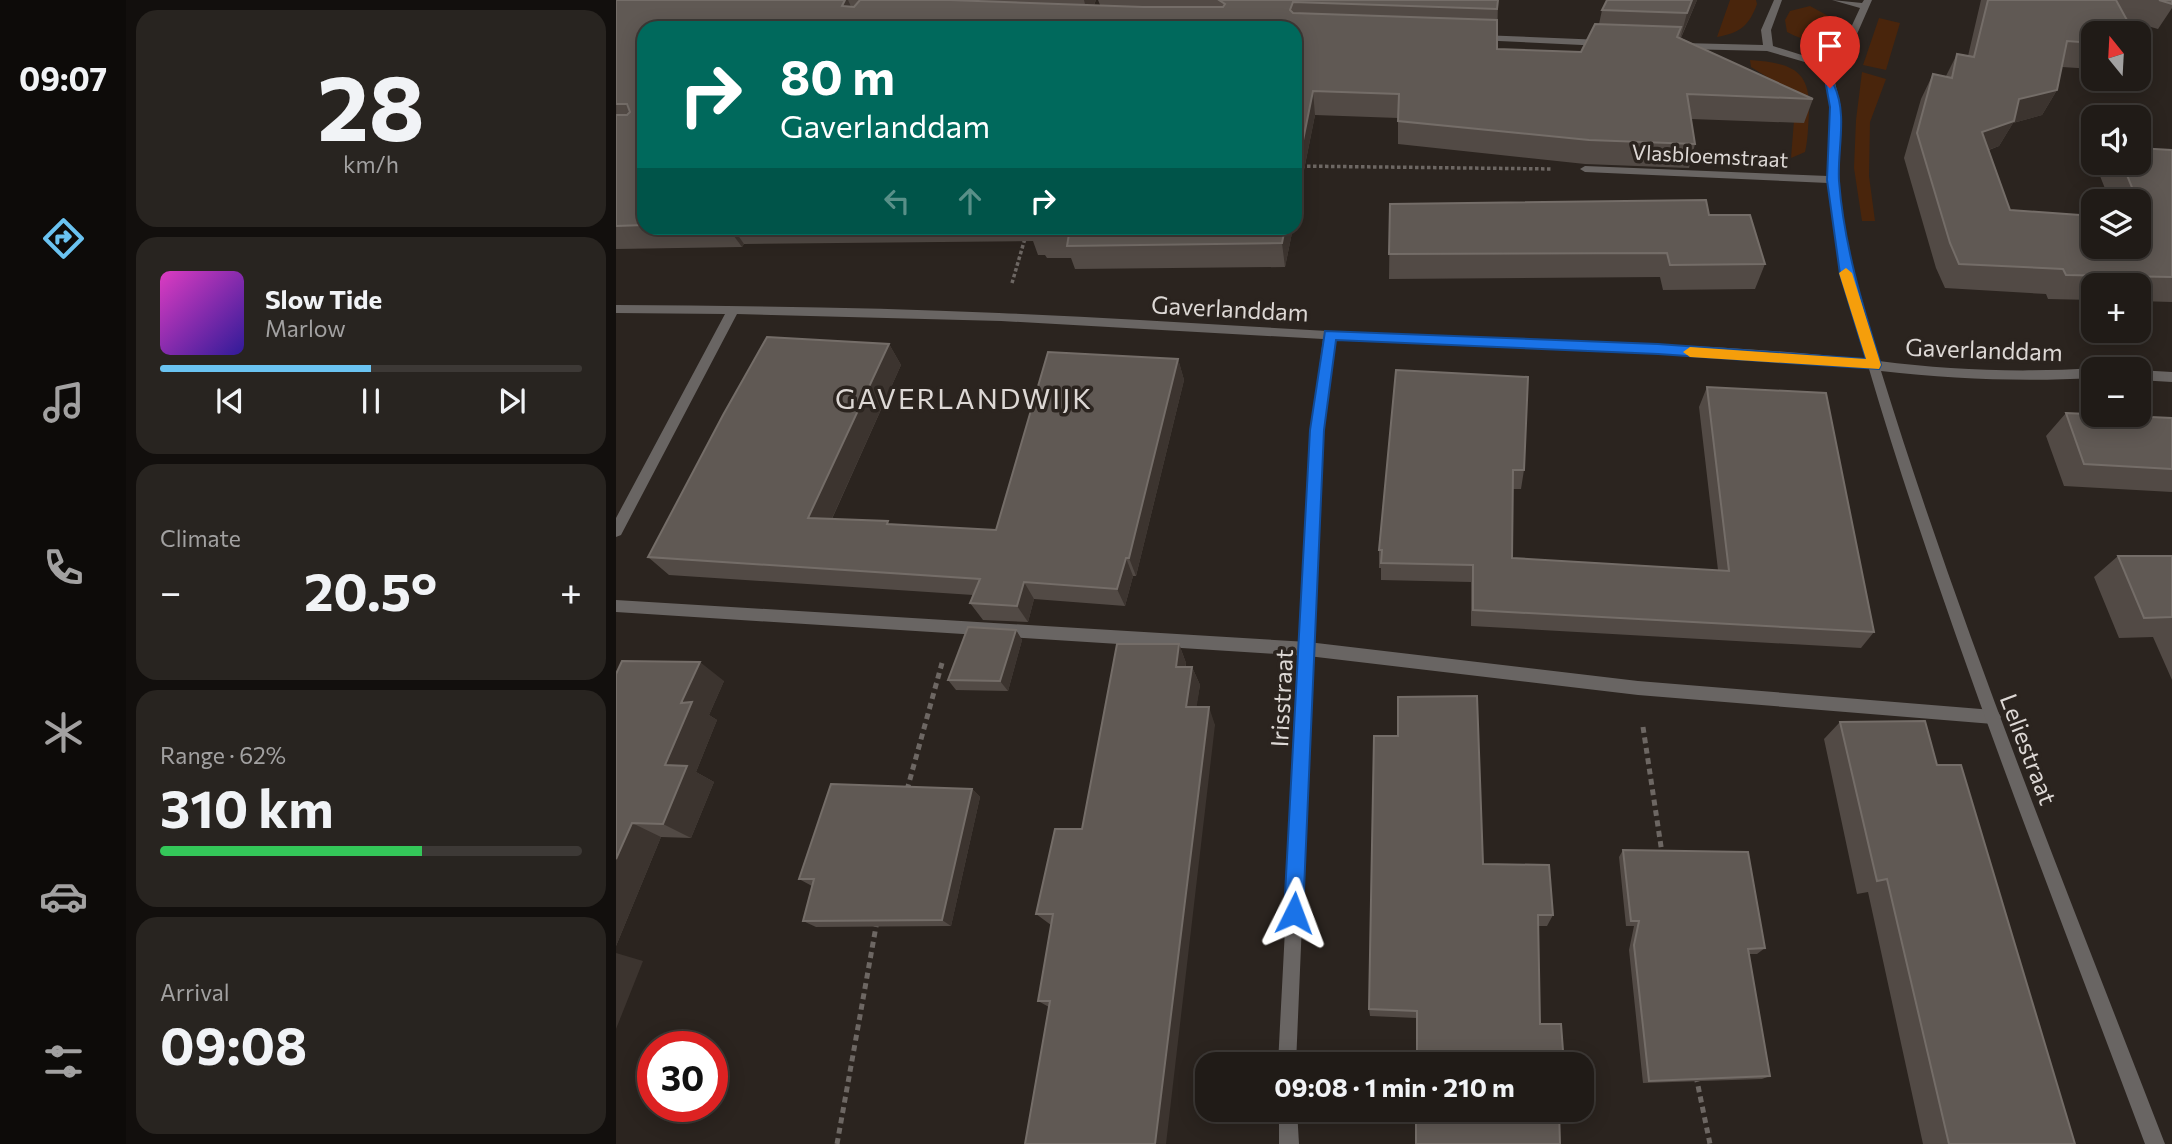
<!DOCTYPE html>
<meta charset="utf-8">
<style>
:root{--surface:#201b17;--page:#282420;--text:#f1f3f6;--muted:#a2a1a1;--line:#3d3936;--accent:#6ac3f1}
body{margin:0;font-family:Commissioner,sans-serif;background:var(--page);color:var(--text);height:100vh;display:flex;flex-direction:column;font-size:26px;white-space:nowrap}
*{box-sizing:border-box;margin:0}
p{font-size:23px;color:var(--muted)}
.icon{flex:none;width:38px;height:38px;fill:none;stroke:currentColor;stroke-width:2;stroke-linecap:round;stroke-linejoin:round}
.map{position:relative;flex:1;overflow:hidden}
.side{display:flex;flex-direction:column;gap:10px;padding:10px;background:#120f0d;width:490px}
.side>*{flex:none}
.guide{position:absolute;left:21px;top:21px;width:665px;height:214px;border-radius:21px;box-shadow:0 4px 18px #0003,0 0 0 2px var(--line);background:#00695c;color:#fff;overflow:hidden}
.needle{width:46px;rotate:342deg}
.buttons{position:absolute;left:1465px;top:21px;display:grid;gap:14px}
.buttons a{display:grid;place-items:center;width:70px;height:70px;border-radius:14px;background:var(--surface);box-shadow:0 4px 18px #0003,0 0 0 2px var(--line);font-size:35px}
.speed{position:absolute;left:21px;top:1031px;display:flex;gap:14px;font-size:35px;font-weight:700;text-align:center}
.speed>*{display:grid;place-content:center;width:91px;height:91px;border-radius:50%;background:var(--surface);box-shadow:0 4px 18px #0003,0 0 0 2px var(--line);line-height:1}
.speed .limit{border:10px solid #d22;background:#fff;color:#111}
.pin{position:absolute;display:grid;place-items:center;width:60px;height:60px;color:#fff;margin:-72px -30px;border-radius:50% 50% 50% 0;rotate:-45deg;box-shadow:0 0 7px #0007}
.pin .icon{rotate:45deg}
.me{position:absolute;width:77px;margin:-38px;rotate:3deg;stroke-linejoin:round;filter:drop-shadow(0 0 5px #0008)}
.turn{display:flex;align-items:center;gap:24px;height:147px;padding:0 28px;font-size:32px}
.turn .icon{width:91px;height:91px;stroke-width:2.5}
.turn b{display:block;font-size:49px;line-height:60px}
.lanes{display:flex;align-items:center;height:66px;padding:0 28px;background:#0003;justify-content:center;gap:35px;direction:ltr}
.lanes .off{opacity:.35}
.big{font-size:52px;font-weight:700;line-height:1.1}
.side .card{flex:1;display:flex;flex-direction:column;justify-content:center;gap:10px;min-width:0;padding:0 24px;border-radius:21px;background:var(--page)}
.side .dial{align-items:center;gap:0}
.dial b{font-size:91px;line-height:1}
.song{display:flex;align-items:center;gap:21px}
.cover{width:84px;height:84px;border-radius:10px;background:linear-gradient(135deg,hsl(310 70% 55%),hsl(250 70% 35%))}
.played{height:7px;border-radius:4px;background:linear-gradient(90deg,var(--accent) 50%,var(--line) 50%)}
.keys{display:flex;justify-content:space-around;direction:ltr}
.heat{display:flex;justify-content:space-between;align-items:center;font-size:38px;direction:ltr}
.charge{height:10px;border-radius:5px;background:linear-gradient(90deg,#34c759 62%,var(--line) 0)}
.trip{position:absolute;left:579px;top:1052px;width:399px;height:70px;border-radius:21px;background:var(--surface);box-shadow:0 4px 18px #0003,0 0 0 2px var(--line);font-weight:700;line-height:70px;text-align:center}
main{display:flex;flex:1;min-height:0}
.tabs{display:flex;flex-direction:column;width:126px;justify-content:space-around;align-items:center;background:#0d0b09;color:var(--muted)}
.tabs .icon{width:49px;height:49px}
.tabs .active{color:var(--accent)}
.tabs b{font-size:32px;color:var(--text)}
.map>svg:first-child{display:block}
.green{fill:#49250c}
.lines{fill:none;stroke-linecap:round;stroke-linejoin:round}
.path-far1{stroke:#6d6763;stroke-width:3.5;stroke-dasharray:3.5 2.5;stroke-linecap:butt}
.path{stroke:#6d6763;stroke-width:5;stroke-dasharray:6 4.5;stroke-linecap:butt}
.service{fill:#696563;fill-rule:evenodd}
.minor{fill:#696563;fill-rule:evenodd}
.wall{fill:#524a45}
.shaded-wall{fill:#3c342f}
.building{fill:#605954;stroke:#746d68;stroke-width:2}
.route{fill:#1a73e8;stroke:#114b97;stroke-width:2}
.slow{fill:#f59e0b}
.labels{text-anchor:middle;dominant-baseline:central;stroke-width:7;stroke-linejoin:round;paint-order:stroke}
.far-street-label{font-size:21px;fill:#ddd8d5;stroke:#2b241f}
.street-label{font-size:24px;fill:#ddd8d5;stroke:#2b241f}
.quarter-label{font-size:28px;letter-spacing:2px;fill:#ddd8d5;stroke:#2b241f}
</style>
<main>
<nav class="tabs">
<b>09:07</b>
<svg class="icon active" aria-label="directions" viewBox="0 0 24 24"><path d="M12 3l9 9-9 9-9-9zM9 14v-3h6M13 9l2 2-2 2"/></svg>
<svg class="icon" aria-label="music" viewBox="0 0 24 24"><path d="M9 18V5l10-2v13"/><circle cx="6" cy="18" r="3"/><circle cx="16" cy="16" r="3"/></svg>
<svg class="icon" aria-label="phone" viewBox="0 0 24 24"><path d="M5 4h4l2 5-3 2q2 4 5 5l2-3 5 2v4C11 20 4 13 5 4z"/></svg>
<svg class="icon" aria-label="climate" viewBox="0 0 24 24"><path d="M12 3v18M4 7l16 10M4 17L20 7"/></svg>
<svg class="icon" aria-label="car" viewBox="0 0 24 24"><path d="M5 17H2v-5l4-1 3-4h7l3 4 3 1v5h-3M9 17h6M6 11h13"/><circle cx="7" cy="17" r="2"/><circle cx="17" cy="17" r="2"/></svg>
<svg class="icon" aria-label="filters" viewBox="0 0 24 24"><path d="M4 7h16M4 17h16"/><circle cx="9" cy="7" r="2"/><circle cx="15" cy="17" r="2"/></svg>
</nav>
<section class="side">
<div class="card dial"><b>28</b><p>km/h</p></div>
<div class="card">
<div class="song"><i class="cover"></i><div><b>Slow Tide</b><p>Marlow</p></div></div>
<div class="played"></div>
<div class="keys"><svg class="icon" aria-label="previous" viewBox="0 0 24 24"><path d="M18 5L8 12l10 7zM5 5v14"/></svg><svg class="icon" aria-label="pause" viewBox="0 0 24 24"><path d="M8 5v14M16 5v14"/></svg><svg class="icon" aria-label="next" viewBox="0 0 24 24"><path d="M6 5l10 7-10 7zM19 5v14"/></svg></div>
</div>
<div class="card"><p>Climate</p>
<div class="heat"><a>−</a><b class="big">20.5°</b><a>+</a></div>
</div>
<div class="card"><p>Range · 62%</p><b class="big">310 km</b><div class="charge"></div></div>
<div class="card"><p>Arrival</p><b class="big">09:08</b></div>
</section>
<div class="map">
<svg width="1556" height="1144" viewBox="0 0 1556 1144">
<rect width="100%" height="100%" fill="#2b241f"/>
<!-- green -->
<path class="green" d="M1114 0H1140L1141 4C1133 26 1124 33 1101 37Z
M1194 6 1214 17 1216 26 1211 38C1195 42 1186 40 1171 32L1169 20 1174 11Z
M1263 18 1284 23 1270 70 1247 65Z
M1134 60C1175 63 1195 69 1193 113 1192 126 1192 140 1189 152L1175 158 1180 95 1135 67Z
M1246 72 1270 79 1254 122 1253 176 1259 221H1246L1238 168 1240 120Z"/>
<g class="lines">
<!-- path-far1 -->
<path class="path-far1" d="M679 166 937 169
M396 283 412 228"/>
<!-- path -->
<path class="path" d="M1027 727 1046 853
M291 790 326 663
M1080 1076 1094 1144
M221 1144 261 921"/>
<!-- service -->
<path class="service" d="M0 600 692 642 1022 681 1377 710 1382 712 1385 717 1382 722 1377 724 1022 695 692 656 0 612Z"/>
<!-- minor -->
<path class="minor" d="M1158 0H1166L1155 30 1157 46 1208 62 1225 49 1244 8 1216 0 1246 3 1248 0H1256L1234 50 1215 66 1225 107 1222 180 1236 274 1263 361C1334 370 1405 373 1477 368L1480 369H1477V378C1406 382 1336 379 1265 371 1346 633 1450 888 1549 1144H1529C1433 887 1331 632 1253 369L1205 363 1042 354 719 340 707 430 680 1064H662L695 430 707 339 385 321 121 314 5 535 0 537V518L109 314 0 313V305C128 306 255 307 383 313 524 319 664 329 804 336 952 343 1102 342 1250 360L1224 274 1212 183 969 172 964 169 969 166 1212 176 1215 107 1206 67 1151 51 1067 49 1062 46 1067 43 1147 45 1145 30Z
M864 35 987 40 992 43 987 46 861 40V36Z
M1522 370 1556 372V382L1522 380Z
M663 1110H681L683 1144H663Z"/>
</g>
<!-- wall -->
<path class="wall" d="M0 0H480L478 5H484L482 0H882L881 49 965 52 983 24 986 10 1081 0 1065 38 1197 99 1188 123 1075 119 1079 144 1073 168 969 164 782 144V118L699 115 679 215V28H28V228H677L669 267 459 269 455 258H431L429 255H422L417 241 128 244 126 247 0 249Z
M1365 0H1556V8L1542 29 1510 20 1477 33V69L1446 67 1441 90 1426 115 1397 123 1383 146 1373 150 1394 210 1522 247V201H1494L1482 171 1487 163H1522L1556 150V302L1522 301V285H1477V300L1432 299 1430 294 1329 288 1320 268 1288 158 1305 99 1317 74 1330 76 1341 54 1352 56Z
M774 204 1093 215 1149 264 1139 289 1047 290 1044 277 773 279Z
M273 344 285 365 216 519 275 525 380 530 562 359 568 380 520 576H517L509 606 418 599 412 622 367 620 354 603 357 595 53 575 32 557Z
M780 370 908 470 905 489H897L896 558 1102 570 1083 407 1091 387 1258 632 1245 648 855 626V582L765 580V568H763V550Z
M1450 413 1556 418V492L1448 486 1430 436Z
M1502 556H1556V680L1537 637 1503 638 1478 577Z
M400 630 406 640 392 691 340 690 332 680Z
M563 644 570 663V667H576L584 685 580 707 599 725 433 1007 422 1001 435 925 420 914 466 829Z
M0 674 108 681 93 715 101 720 80 772 98 782 75 838 45 837 0 946Z
M1224 722 1321 765 1459 1144H1307L1252 892 1241 894 1208 739Z
M356 789 364 797 335 926 200 927 187 921 196 886 183 879Z
M1007 850 1149 948 1141 954H1133L1154 1076 1146 1079 1027 1083 1013 950 1018 926H1010L1003 857Z
M867 864 937 915 931 926H922L924 1024 948 1064H800V1018L754 1016 753 1009Z"/>
<!-- shaded-wall -->
<path class="shaded-wall" d="M229 0H232L241 20 226 6Z
M468 0H480L472 17Z
M1076 0H1081L1064 39 1071 13Z
M1441 90 1426 115 1397 123 1383 146 1352 157 1366 132 1403 99Z
M697 91 699 115 679 215V180Z
M112 228H117L128 244 126 247Z
M669 228H677L669 267 666 243Z
M273 344 285 365 208 536 192 518Z
M562 359 568 380 520 576 513 558Z
M510 558 517 576 509 606 501 589Z
M408 582 418 599 412 622 401 606Z
M400 630 406 640 392 691 384 681Z
M563 644 570 663 567 685 560 667Z
M84 662 108 681 93 715 101 720 80 772 98 782 75 838 47 824 49 765 65 703Z
M576 667 584 685 578 724 570 707Z
M593 707 599 725 550 1144H539Z
M356 789 364 797 335 926 326 920Z
M16 823 45 837 0 946V859Z
M0 953 27 961 0 1029Z"/>
<!-- building -->
<path class="building" d="M0 0H229L226 6 238 7 244 0H334L527 7H607L609 4 603 0H882L881 9 677 2 674 10 677 13 881 20V49L965 52 979 24 1065 27 1061 37 1197 99 1071 94 1079 144 973 140 782 121 783 94 697 91 679 180V28H28V225L0 226V115H11L14 112 11 104H0Z
M991 0H1076L1071 13 986 10Z
M1372 0H1500L1518 33H1477V43L1451 41 1441 90 1403 99 1398 121 1366 132 1394 210 1477 216V247H1522V219H1529L1506 163H1522V148L1556 150V277L1450 275 1447 269 1343 264 1334 243 1301 133 1317 74 1336 78 1341 54 1358 57Z
M1543 0H1556V4Z
M1090 200 1093 215H1134L1149 264 1054 265 1051 253 773 254 774 204Z
M415 228H669L666 243 451 246 453 234 422 235 423 232H413Z
M151 337 273 344 192 518 272 521 271 524 380 530 432 352 562 359 513 558H510L501 589 408 582 401 606 354 603 364 579 32 557 107 415Z
M780 370 912 377 908 470H897L896 558 1113 571 1091 387 1210 393 1258 632 857 610V565L765 563 766 550H763Z
M1450 413 1556 418V469L1468 464Z
M1502 556H1556V617L1528 618Z
M352 627 400 630 384 681 332 680Z
M501 644H563L560 667H576L570 707H593L539 1144H409L434 1001H422L437 914H420L439 829H466Z
M6 661 84 662 65 703 76 702 49 765 71 766 47 824 16 823 0 859V674Z
M861 696 867 864 933 865 937 915H922L924 1024H945L948 1064H801V1011L753 1009 758 736H782V697Z
M1309 721 1321 765H1345L1459 1144H1333L1271 879 1261 881 1224 722Z
M215 784 356 789 326 920 187 921 198 879H183Z
M1007 850 1132 852 1149 948 1132 949 1154 1076 1033 1081 1018 945 1023 921H1015Z
M800 1110H943L944 1144H800Z"/>
<!-- route -->
<path class="route" d="M1210 85H1218C1232 115 1221 150 1223 181 1228 245 1246 304 1265 365L1263 369 1042 354 720 340 708 430 687 913 685 920 678 923 671 920 668 913 694 430 709 331 1042 344 1250 359 1224 274 1211 180 1214 107Z"/>
<!-- slow -->
<path class="slow" d="M1230 268 1236 273 1265 365 1263 369 1074 357 1067 352 1074 347 1250 359 1223 273Z"/>
<g class="labels">
<!-- far-street labels -->
<g class="far-street-label">
<text transform="translate(1094 155) rotate(3)">Vlasbloemstraat</text>
</g>
<!-- street labels -->
<g class="street-label">
<text transform="translate(614 308) rotate(3)">Gaverlanddam</text>
<text transform="translate(1368 349) rotate(2)">Gaverlanddam</text>
<text transform="translate(665 698) rotate(-87)">Irisstraat</text>
<text transform="translate(1413 749) rotate(69)">Leliestraat</text>
</g>
<!-- quarter labels -->
<g class="quarter-label">
<text x="348" y="398">GAVERLANDWIJK</text>
</g>
</g>
</svg>
<div class="buttons">
<a><svg class="needle" viewBox="-14 -14 28 28"><path d="M0-13l5 13h-10z" fill="#e53935"/><path d="M0 13l5-13h-10z" fill="#a2a1a1"/></svg></a>
<a><svg class="icon" aria-label="sound" viewBox="0 0 24 24"><path d="M4 9h4l5-4v14l-5-4H4zM17 9q2 3 0 6"/></svg></a>
<a><svg class="icon" aria-label="layers" viewBox="0 0 24 24"><path d="M12 4l9 5-9 5-9-5zM3 14l9 5 9-5"/></svg></a>
<a>+</a>
<a>−</a>
</div>
<div class="speed"><div class="limit">30</div></div>
<div class="pin" style="left:1214px;top:88px;background:#d93025"><svg class="icon" aria-label="arrive" viewBox="0 0 24 24"><path d="M6 21V4h12l-3 4 3 4H6"/></svg></div>
<svg class="me" style="left:678px;top:913px" viewBox="-20 -20 40 40"><path d="M0-17L14 15 0 8-14 15z" fill="#1a73e8" stroke="#fff" stroke-width="4"/></svg>
<div class="trip">09:08 · 1 min · 210 m</div>
<div class="guide">
<div class="turn"><svg class="icon" aria-label="right" viewBox="0 0 24 24"><path d="M7 20v-9h11M14 6l5 5-5 5"/></svg><div><b>80 m</b>Gaverlanddam</div></div>
<div class="lanes"><svg class="icon off" aria-label="left" viewBox="0 0 24 24"><path d="M17 20v-9H6M10 6l-5 5 5 5"/></svg><svg class="icon off" aria-label="ahead" viewBox="0 0 24 24"><path d="M12 20V5M6 11l6-6 6 6"/></svg><svg class="icon" aria-label="right" viewBox="0 0 24 24"><path d="M7 20v-9h11M14 6l5 5-5 5"/></svg></div>
</div>
</div>
</main>
